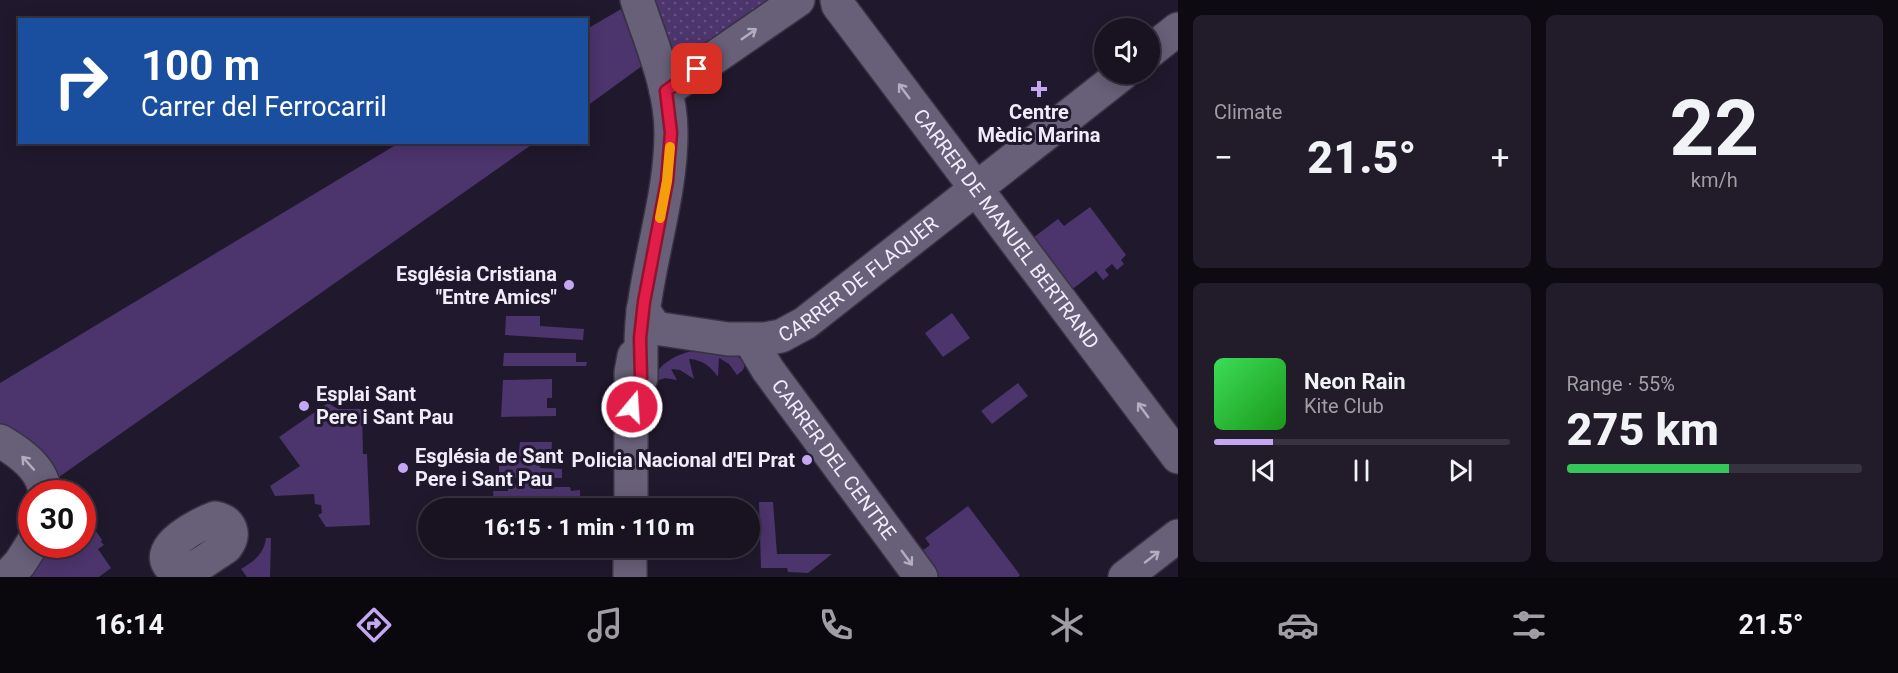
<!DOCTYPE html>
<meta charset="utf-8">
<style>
:root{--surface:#181221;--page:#211b2a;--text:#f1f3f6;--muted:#9f9ea5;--line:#36323f;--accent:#c3a7f2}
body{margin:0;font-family:Roboto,sans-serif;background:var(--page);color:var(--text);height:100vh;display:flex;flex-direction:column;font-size:22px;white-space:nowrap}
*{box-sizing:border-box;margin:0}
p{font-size:20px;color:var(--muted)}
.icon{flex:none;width:33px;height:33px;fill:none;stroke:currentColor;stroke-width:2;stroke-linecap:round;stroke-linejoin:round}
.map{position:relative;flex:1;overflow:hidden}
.side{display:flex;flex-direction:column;gap:15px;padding:15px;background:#0d0a12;width:720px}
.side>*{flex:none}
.hud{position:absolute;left:18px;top:18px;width:570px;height:126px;border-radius:0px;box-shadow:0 3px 15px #0003,0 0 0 2px var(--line);background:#1a4fa0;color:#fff;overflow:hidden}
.fabs{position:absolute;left:1094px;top:18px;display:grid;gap:12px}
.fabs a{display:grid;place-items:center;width:66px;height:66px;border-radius:50%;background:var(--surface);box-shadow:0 3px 15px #0003,0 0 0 2px var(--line);font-size:30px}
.speed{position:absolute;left:18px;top:480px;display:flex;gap:12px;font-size:30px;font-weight:700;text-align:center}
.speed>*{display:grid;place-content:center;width:78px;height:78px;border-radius:50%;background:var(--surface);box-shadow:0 3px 15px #0003,0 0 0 2px var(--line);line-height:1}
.speed .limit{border:9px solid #d22;background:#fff;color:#111}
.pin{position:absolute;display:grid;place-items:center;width:51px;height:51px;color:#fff;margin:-26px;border-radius:12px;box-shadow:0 3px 9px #0006}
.me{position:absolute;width:66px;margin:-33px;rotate:18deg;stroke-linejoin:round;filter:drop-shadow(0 0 4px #0008)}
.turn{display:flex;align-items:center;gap:21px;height:126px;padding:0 24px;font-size:27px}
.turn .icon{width:78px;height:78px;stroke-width:2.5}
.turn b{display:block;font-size:42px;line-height:51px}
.big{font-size:45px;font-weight:800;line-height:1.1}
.side .card{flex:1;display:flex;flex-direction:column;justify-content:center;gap:9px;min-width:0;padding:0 21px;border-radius:9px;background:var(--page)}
.side .dial{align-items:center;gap:0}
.dial b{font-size:78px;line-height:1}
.song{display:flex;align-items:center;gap:18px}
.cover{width:72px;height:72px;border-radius:9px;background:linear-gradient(135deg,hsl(130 70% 55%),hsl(120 70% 35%))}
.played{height:6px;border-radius:3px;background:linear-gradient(90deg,var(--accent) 20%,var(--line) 20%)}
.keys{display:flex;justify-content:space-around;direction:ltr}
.heat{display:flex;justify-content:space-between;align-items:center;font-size:33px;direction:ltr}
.charge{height:9px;border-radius:4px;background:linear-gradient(90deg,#34c759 55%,var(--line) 0)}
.side .tiles{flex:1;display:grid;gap:15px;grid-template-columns:repeat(2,1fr)}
.trip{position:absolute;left:418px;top:498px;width:342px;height:60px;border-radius:30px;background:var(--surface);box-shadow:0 3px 15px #0003,0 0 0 2px var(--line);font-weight:800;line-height:60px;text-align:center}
.tab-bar{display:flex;height:96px;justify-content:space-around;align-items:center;background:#0a070d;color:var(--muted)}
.tab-bar .icon{width:42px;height:42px}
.tab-bar .on{color:var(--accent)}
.tab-bar b{font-size:27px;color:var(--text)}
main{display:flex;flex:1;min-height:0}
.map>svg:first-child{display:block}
.green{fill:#4c346c}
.park{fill:url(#park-dots)}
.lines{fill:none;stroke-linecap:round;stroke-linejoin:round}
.minor-casing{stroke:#383242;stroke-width:36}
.minor{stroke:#685f78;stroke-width:33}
.oneway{stroke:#b3adc0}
.route-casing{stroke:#92132f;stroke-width:15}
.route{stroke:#e11d48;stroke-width:10}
.slow{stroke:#f59e0b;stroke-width:10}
.poi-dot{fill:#c3a7f2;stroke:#20182c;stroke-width:2}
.labels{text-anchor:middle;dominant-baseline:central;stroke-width:6;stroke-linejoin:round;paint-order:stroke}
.poi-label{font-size:20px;font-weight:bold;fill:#f1ecfa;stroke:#20182c;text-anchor:end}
.street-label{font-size:20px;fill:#f1ecfa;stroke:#20182c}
</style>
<main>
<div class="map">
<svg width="1178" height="577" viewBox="0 0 1178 577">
<defs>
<pattern id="park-dots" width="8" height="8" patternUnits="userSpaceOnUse" patternTransform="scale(1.5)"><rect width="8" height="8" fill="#4c346c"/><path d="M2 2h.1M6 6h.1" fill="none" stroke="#665282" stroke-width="1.8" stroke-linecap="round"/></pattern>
</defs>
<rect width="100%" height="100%" fill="#20182c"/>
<!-- green -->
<path class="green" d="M621 9 642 66 587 106V29Z
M399 143H534L59 477 69 492 54 493 0 427V383Z
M1090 207 1126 255 1121 260 1124 264 1117 270 1112 264 1105 270 1109 275 1103 280 1096 271 1070 291 1030 240 1058 219 1064 226Z
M952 313 970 338 943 357 925 333Z
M506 316H540V326L584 329 583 340 505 335Z
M696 350 732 354 746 361 743 370 737 375 729 364 719 358 718 377C710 366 703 360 689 359L694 379 680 370 671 369 677 380 665 378 653 382C657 363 678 354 696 350Z
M504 353H576V362H587L586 366H503Z
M552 379V398H547V408H556V416L501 417 503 380Z
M1018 383 1028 396 992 424 981 411Z
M328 403 338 409H362L363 454H367L370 525 326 527 318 515 322 513 321 505 315 504 314 494 275 496 270 486 300 466 279 437Z
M520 442H552L551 460H541L540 468 562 469V478H548V487H570L571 491 580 490V496L551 497V508H494L493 491H508V486L519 485V478H499V460H518Z
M759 502H773L777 554H832L808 573 788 572 787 568H761Z
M968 506 1020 575 1018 577H937L919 553 930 545 925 538Z
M83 512 102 540 101 542 104 545 98 549 111 568 99 577H18L45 545 82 544Z
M266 538H271L270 577H247L241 569C254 561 264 554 266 538Z"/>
<!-- park -->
<path class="park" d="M655 0H771L681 72Z"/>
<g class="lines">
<defs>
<g id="minor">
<path d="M637 0C651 43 671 87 671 133 671 189 653 245 645 300 640 326 641 352 641 378"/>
<path id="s1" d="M837 0 838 5 1178 457"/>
<path d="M1149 52 1178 29"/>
<path d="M666 91 798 0"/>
<path id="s2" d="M643 310 654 326 661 329 728 339H765L781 336 805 323 1122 74"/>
<path id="s3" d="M750 340 768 370 921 577"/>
<path d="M0 441C19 452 44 469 45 494"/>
<path d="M631 508V372L634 356"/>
<path d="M215 518C231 521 236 534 226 547 216 553 196 569 185 571 180 572 175 570 171 567 151 548 201 523 215 518Z"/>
<path d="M7 577 20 563 32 544"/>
<path d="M630 577V548"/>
<path d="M1125 577 1178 536"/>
</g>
</defs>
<!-- minor casing -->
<use href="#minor" class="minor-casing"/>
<!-- minor -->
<use href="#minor" class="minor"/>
</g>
<!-- one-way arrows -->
<defs><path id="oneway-shaft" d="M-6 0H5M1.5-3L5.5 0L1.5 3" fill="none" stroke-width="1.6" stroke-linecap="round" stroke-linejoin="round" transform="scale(1.5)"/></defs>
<g class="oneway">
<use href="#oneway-shaft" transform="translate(749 34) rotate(-35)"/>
<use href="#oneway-shaft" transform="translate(904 91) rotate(-127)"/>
<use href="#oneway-shaft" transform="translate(1143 410) rotate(-126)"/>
<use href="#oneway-shaft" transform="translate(28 463) rotate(-132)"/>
<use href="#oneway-shaft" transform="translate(1152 557) rotate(-38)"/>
<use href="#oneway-shaft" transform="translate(907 558) rotate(54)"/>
</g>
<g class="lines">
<defs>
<path id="route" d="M632 407 641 378 640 338 644 302 667 181 671 133 666 91 697 69"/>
</defs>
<!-- route casing -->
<use href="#route" class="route-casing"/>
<!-- route -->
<use href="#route" class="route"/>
<!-- slow -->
<path class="slow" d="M660 218 667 181 670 147"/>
</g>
<!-- markers -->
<g class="poi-dot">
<path d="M1036 80h6v6h6v6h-6v6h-6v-6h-6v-6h6z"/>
<circle cx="569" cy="285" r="6"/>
<circle cx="304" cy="406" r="6"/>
<circle cx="807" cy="460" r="6"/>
<circle cx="403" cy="468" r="6"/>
</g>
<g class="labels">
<!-- poi labels -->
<g class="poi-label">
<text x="1039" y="112" text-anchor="middle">Centre<tspan x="1039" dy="23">Mèdic Marina</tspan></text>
<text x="557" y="274">Església Cristiana<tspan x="557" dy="23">"Entre Amics"</tspan></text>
<text x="316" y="394" text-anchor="start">Esplai Sant<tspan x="316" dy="23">Pere i Sant Pau</tspan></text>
<text x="415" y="456" text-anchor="start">Església de Sant<tspan x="415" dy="23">Pere i Sant Pau</tspan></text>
<text x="795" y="460">Policia Nacional d'El Prat</text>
</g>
<!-- street labels -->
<g class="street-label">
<text stroke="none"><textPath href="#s1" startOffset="285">CARRER DE MANUEL BERTRAND</textPath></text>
<text stroke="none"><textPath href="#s2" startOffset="244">CARRER DE FLAQUER</textPath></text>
<text stroke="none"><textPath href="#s3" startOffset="146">CARRER DEL CENTRE</textPath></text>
</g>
</g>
</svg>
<div class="fabs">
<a><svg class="icon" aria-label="sound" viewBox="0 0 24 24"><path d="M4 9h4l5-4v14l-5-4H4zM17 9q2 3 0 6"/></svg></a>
</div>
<div class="speed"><div class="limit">30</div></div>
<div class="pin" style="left:697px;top:69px;background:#d93025"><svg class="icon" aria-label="arrive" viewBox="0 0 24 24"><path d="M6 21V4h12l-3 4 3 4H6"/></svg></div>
<svg class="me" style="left:632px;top:407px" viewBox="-20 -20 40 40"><circle r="17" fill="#e11d48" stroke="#fff" stroke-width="3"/><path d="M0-11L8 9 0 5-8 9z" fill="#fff"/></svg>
<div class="trip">16:15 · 1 min · 110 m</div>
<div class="hud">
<div class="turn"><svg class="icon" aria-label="right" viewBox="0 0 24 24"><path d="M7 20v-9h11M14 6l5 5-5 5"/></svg><div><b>100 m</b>Carrer del Ferrocarril</div></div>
</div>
</div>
<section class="side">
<div class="tiles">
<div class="card"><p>Climate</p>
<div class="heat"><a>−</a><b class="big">21.5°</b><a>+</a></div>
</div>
<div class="card dial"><b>22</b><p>km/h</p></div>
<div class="card">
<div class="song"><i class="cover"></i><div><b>Neon Rain</b><p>Kite Club</p></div></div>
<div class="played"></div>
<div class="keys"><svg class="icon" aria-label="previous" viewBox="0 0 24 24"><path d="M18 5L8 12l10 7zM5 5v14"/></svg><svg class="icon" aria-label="pause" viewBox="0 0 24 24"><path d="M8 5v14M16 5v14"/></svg><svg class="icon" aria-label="next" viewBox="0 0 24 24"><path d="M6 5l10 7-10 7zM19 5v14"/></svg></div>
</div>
<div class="card"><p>Range · 55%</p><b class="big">275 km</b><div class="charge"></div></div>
</div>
</section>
</main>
<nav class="tab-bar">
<b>16:14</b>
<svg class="icon on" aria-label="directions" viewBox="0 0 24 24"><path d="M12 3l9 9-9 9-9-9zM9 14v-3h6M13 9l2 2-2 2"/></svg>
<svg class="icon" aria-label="music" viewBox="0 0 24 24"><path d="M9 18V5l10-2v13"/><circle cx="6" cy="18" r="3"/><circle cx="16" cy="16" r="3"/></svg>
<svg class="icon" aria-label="phone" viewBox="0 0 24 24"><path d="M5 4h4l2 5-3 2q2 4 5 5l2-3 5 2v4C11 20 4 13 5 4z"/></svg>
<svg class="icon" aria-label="climate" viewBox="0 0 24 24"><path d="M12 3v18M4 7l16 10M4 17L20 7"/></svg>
<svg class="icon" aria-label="car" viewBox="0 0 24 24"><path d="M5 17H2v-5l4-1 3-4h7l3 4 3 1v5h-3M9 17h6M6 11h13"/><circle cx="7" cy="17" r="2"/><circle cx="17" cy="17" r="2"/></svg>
<svg class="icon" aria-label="filters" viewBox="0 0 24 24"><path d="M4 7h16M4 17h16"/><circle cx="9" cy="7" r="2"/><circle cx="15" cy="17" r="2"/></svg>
<b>21.5°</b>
</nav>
